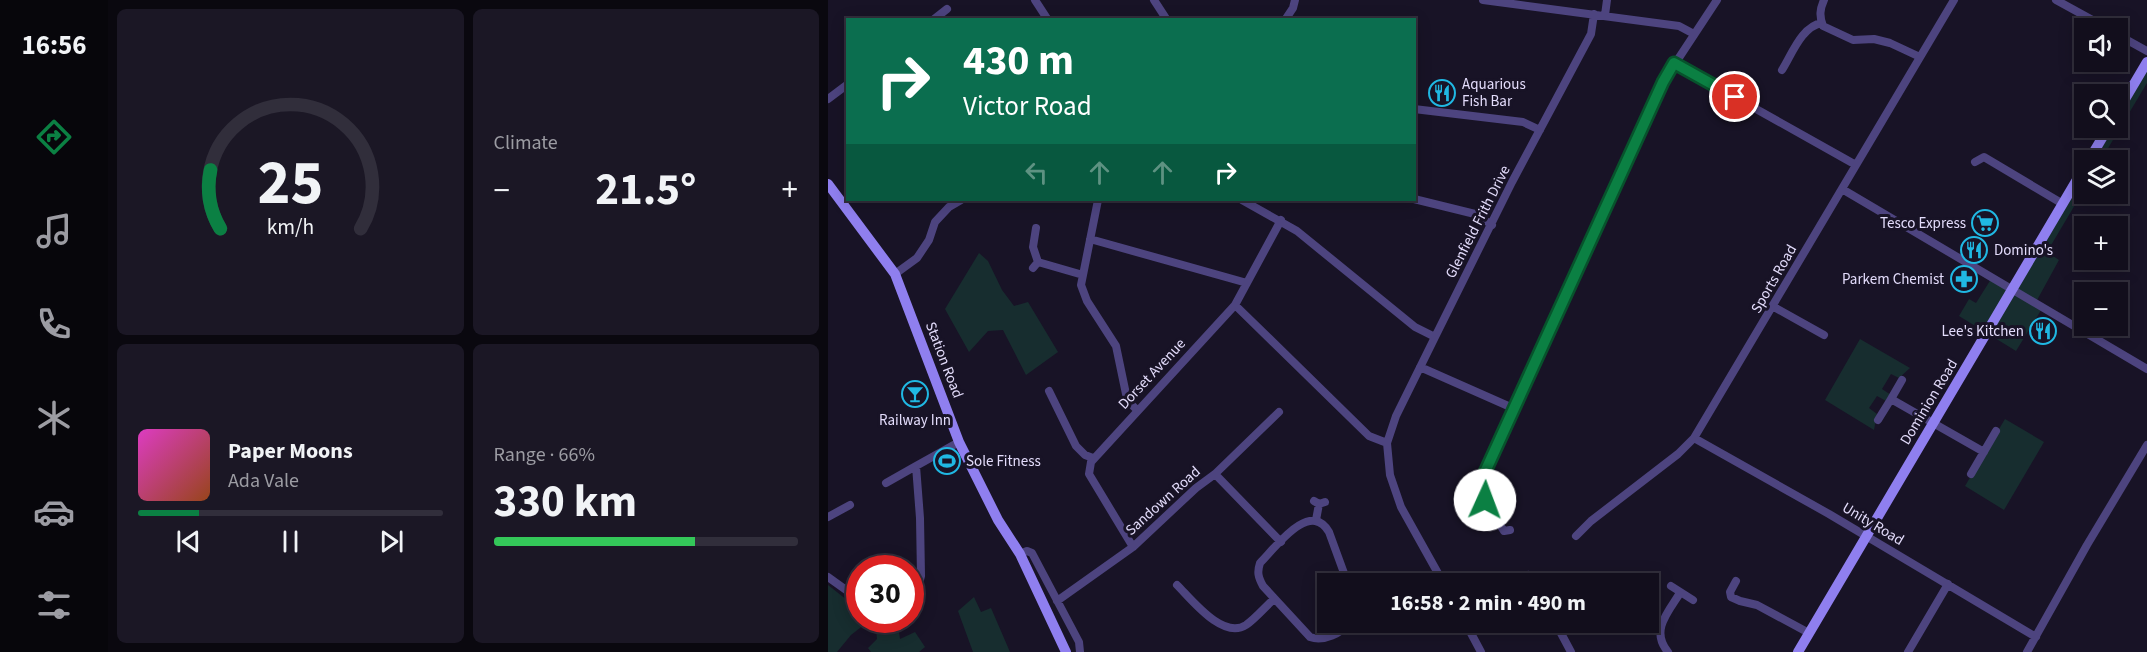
<!DOCTYPE html>
<meta charset="utf-8">
<style>
:root{--surface:#120e1c;--page:#1b1725;--text:#f1f3f6;--muted:#9c9ca3;--line:#312e3b;--accent:#0b8043}
body{margin:0;font-family:"Source Sans 3",sans-serif;background:var(--page);color:var(--text);height:100vh;display:flex;flex-direction:column;font-size:22px;white-space:nowrap}
*{box-sizing:border-box;margin:0}
p{font-size:20px;color:var(--muted)}
.icon{flex:none;width:33px;height:33px;fill:none;stroke:currentColor;stroke-width:2;stroke-linecap:round;stroke-linejoin:round}
.map{position:relative;flex:1;overflow:hidden}
.sheet{display:flex;flex-direction:column;gap:9px;padding:9px;background:#0a080f;width:720px}
.sheet>*{flex:none}
.guide{position:absolute;left:18px;top:18px;width:570px;height:183px;border-radius:0px;box-shadow:0 3px 15px #0003,0 0 0 2px var(--line);background:#0b6e4f;color:#fff;overflow:hidden}
.fabs{position:absolute;left:1246px;top:18px;display:grid;gap:12px}
.fabs a{display:grid;place-items:center;width:54px;height:54px;border-radius:0px;background:var(--surface);box-shadow:0 3px 15px #0003,0 0 0 2px var(--line);font-size:30px}
.speed{position:absolute;left:18px;top:555px;display:flex;gap:12px;font-size:30px;font-weight:700;text-align:center}
.speed>*{display:grid;place-content:center;width:78px;height:78px;border-radius:50%;background:var(--surface);box-shadow:0 3px 15px #0003,0 0 0 2px var(--line);line-height:1}
.speed .limit{border:9px solid #d22;background:#fff;color:#111}
.pin{position:absolute;display:grid;place-items:center;width:51px;height:51px;color:#fff;margin:-26px;border:3px solid #fff;border-radius:50%;box-shadow:0 2px 6px #0007}
.me{position:absolute;width:66px;margin:-33px;rotate:2deg;stroke-linejoin:round;filter:drop-shadow(0 0 4px #0008)}
.turn{display:flex;align-items:center;gap:21px;height:126px;padding:0 18px;font-size:27px}
.turn .icon{width:78px;height:78px;stroke-width:2.5}
.turn b{display:block;font-size:42px;line-height:51px}
.lanes{display:flex;align-items:center;height:57px;padding:0 18px;background:#0003;justify-content:center;gap:30px;direction:ltr}
.lanes .off{opacity:.35}
.big{font-size:45px;font-weight:700;line-height:1.1}
.sheet .tile{flex:1;display:flex;flex-direction:column;justify-content:center;gap:9px;min-width:0;padding:0 21px;border-radius:9px;background:var(--page)}
.sheet .dial{align-items:center;gap:0}
.dial svg{height:156px;overflow:visible;fill:none;stroke:var(--line);stroke-width:7;stroke-linecap:round;text-anchor:middle}
.dial text{fill:var(--text);stroke:none}
.song{display:flex;align-items:center;gap:18px}
.cover{width:72px;height:72px;border-radius:9px;background:linear-gradient(135deg,hsl(310 70% 55%),hsl(20 70% 35%))}
.played{height:6px;border-radius:3px;background:linear-gradient(90deg,var(--accent) 20%,var(--line) 20%)}
.keys{display:flex;justify-content:space-around;direction:ltr}
.heat{display:flex;justify-content:space-between;align-items:center;font-size:33px;direction:ltr}
.charge{height:9px;border-radius:4px;background:linear-gradient(90deg,#34c759 66%,var(--line) 0)}
.sheet .tiles{flex:1;display:grid;gap:9px;grid-template-columns:repeat(2,1fr)}
.trip{position:absolute;left:489px;top:573px;width:342px;height:60px;border-radius:0px;background:var(--surface);box-shadow:0 3px 15px #0003,0 0 0 2px var(--line);font-weight:700;line-height:60px;text-align:center}
main{display:flex;flex:1;min-height:0}
.tabs{display:flex;flex-direction:column;width:108px;justify-content:space-around;align-items:center;background:#07060b;color:var(--muted)}
.tabs .icon{width:42px;height:42px}
.tabs .selected{color:var(--accent)}
.tabs b{font-size:27px;color:var(--text)}
.map>svg:first-child{display:block}
.green{fill:#172d2f}
.lines{fill:none;stroke-linecap:round;stroke-linejoin:round}
.street{stroke:#4d447f;stroke-width:8}
.secondary{stroke:#8f7fef;stroke-width:10}
.route-casing{stroke:#07532c;stroke-width:15}
.route{stroke:#0b8043;stroke-width:10}
.labels{text-anchor:middle;dominant-baseline:central;stroke-width:6;stroke-linejoin:round;paint-order:stroke}
.poi-label{font-size:15px;fill:#e3dcfb;stroke:#181326;text-anchor:start}
.street-label{font-size:15px;fill:#e3dcfb;stroke:#181326}
</style>
<main>
<nav class="tabs">
<b>16:56</b>
<svg class="icon selected" aria-label="directions" viewBox="0 0 24 24"><path d="M12 3l9 9-9 9-9-9zM9 14v-3h6M13 9l2 2-2 2"/></svg>
<svg class="icon" aria-label="music" viewBox="0 0 24 24"><path d="M9 18V5l10-2v13"/><circle cx="6" cy="18" r="3"/><circle cx="16" cy="16" r="3"/></svg>
<svg class="icon" aria-label="phone" viewBox="0 0 24 24"><path d="M5 4h4l2 5-3 2q2 4 5 5l2-3 5 2v4C11 20 4 13 5 4z"/></svg>
<svg class="icon" aria-label="climate" viewBox="0 0 24 24"><path d="M12 3v18M4 7l16 10M4 17L20 7"/></svg>
<svg class="icon" aria-label="car" viewBox="0 0 24 24"><path d="M5 17H2v-5l4-1 3-4h7l3 4 3 1v5h-3M9 17h6M6 11h13"/><circle cx="7" cy="17" r="2"/><circle cx="17" cy="17" r="2"/></svg>
<svg class="icon" aria-label="filters" viewBox="0 0 24 24"><path d="M4 7h16M4 17h16"/><circle cx="9" cy="7" r="2"/><circle cx="15" cy="17" r="2"/></svg>
</nav>
<section class="sheet">
<div class="tiles">
<div class="tile dial"><svg viewBox="0 0 100 80">
<path d="M14 69A42 42 0 1 1 86 69"/>
<path d="M14 69A42 42 0 0 1 9 39" stroke="#0b8043"/>
<text x="50" y="56" font-size="32" font-weight="700">25</text>
<text x="50" y="72" font-size="11">km/h</text>
</svg></div>
<div class="tile"><p>Climate</p>
<div class="heat"><a>−</a><b class="big">21.5°</b><a>+</a></div>
</div>
<div class="tile">
<div class="song"><i class="cover"></i><div><b>Paper Moons</b><p>Ada Vale</p></div></div>
<div class="played"></div>
<div class="keys"><svg class="icon" aria-label="previous" viewBox="0 0 24 24"><path d="M18 5L8 12l10 7zM5 5v14"/></svg><svg class="icon" aria-label="pause" viewBox="0 0 24 24"><path d="M8 5v14M16 5v14"/></svg><svg class="icon" aria-label="next" viewBox="0 0 24 24"><path d="M6 5l10 7-10 7zM19 5v14"/></svg></div>
</div>
<div class="tile"><p>Range · 66%</p><b class="big">330 km</b><div class="charge"></div></div>
</div>
</section>
<div class="map">
<svg width="1319" height="652" viewBox="0 0 1319 652">
<rect width="100%" height="100%" fill="#181326"/>
<!-- green -->
<path class="green" d="M1319 62V83L1273 160H1261L1280 128H1290V111Z
M1257 166V188L1219 252 1231 260 1208 302 1215 307 1188 351 1131 316 1141 299 1148 303 1165 276 1184 289Z
M151 253 160 261 174 290 186 306 200 302 230 352 198 375 175 330 160 331 141 352 117 309Z
M1032 339 1082 368 1071 378 1063 374 1054 389 1063 395 1058 401 1049 396 1041 408 1049 414 1046 430 997 400Z
M1177 419 1216 442 1176 510 1137 486Z
M0 585 19 600 31 608 32 620H69L72 639 87 632 97 647 91 652H43L40 648 49 639 48 629 37 624 23 635 9 652H0Z
M146 597 153 612 163 608 182 652H145L130 611Z"/>
<g class="lines">
<!-- street -->
<path class="street" d="M207 0 220 20
M326 0 339 20
M655 0 851 26 866 34
M996 0C992 9 991 16 995 26L1025 40 1046 39 1062 43 1092 57
M1228 0 1279 28
M777 15 779 0
M105 20 119 9
M457 20 465 8 467 0
M1290 35 1319 51
M846 63 1028 165
M954 70C964 54 974 26 994 23
M0 99 20 84
M586 109 695 122 712 130
M1147 162 1156 157 1235 204
M1014 189 1319 369
M586 199 647 214 664 225
M270 200 253 285 259 301 288 346 298 394 301 402 309 410
M414 200 469 231 587 327 607 337
M262 239 419 283
M210 262 255 275
M205 268 210 262 205 247 208 228
M67 274 89 258 101 240 107 222 121 207 133 200
M407 305 541 436 559 443
M946 307 996 335
M592 367 687 409 835 82 889 0
M221 391 248 446 257 455 265 458
M1063 399 1074 380
M1050 420 1063 399 1156 452
M866 438 1001 514 1208 637
M387 474 453 542
M1143 474 1168 431
M58 483 88 466
M486 501 491 504 497 502
M0 517 22 505
M488 520 491 504
M682 530 676 531C669 520 658 507 655 495 650 475 678 428 687 409
M748 536 763 521 850 454 866 438 1126 0
M305 547 261 474 263 462 407 305 453 220
M192 554 199 551 204 553 251 642 252 652
M700 575 705 584
M0 577 32 600
M908 581 902 592 903 597 912 601 929 605 981 633
M520 584 501 532C482 499 447 548 432 563 429 572 430 577 435 586L482 637C496 642 513 633 523 622
M616 584 573 507 562 475 559 443 568 416 607 337 684 182 763 34 766 14
M349 585C364 600 395 640 418 625 428 618 437 607 446 599
M843 586 865 600
M82 595 90 587 93 576 92 518 88 466 131 442
M229 601 305 547 368 488 387 474 451 412
M637 622 653 652
M727 622 743 652
M840 652C822 631 840 612 852 593
M1080 652 1120 584
M1199 652 1259 545 1319 445"/>
<!-- secondary -->
<path class="secondary" d="M1290 111 1319 62
M1261 160 1280 128
M0 184 67 274 131 442 170 520 192 554 238 652
M970 652 1257 166"/>
</g>
<g class="lines">
<defs>
<path id="route" d="M657 500 654 486 657 472 835 82 846 63 907 97"/>
</defs>
<!-- route casing -->
<use href="#route" class="route-casing"/>
<!-- route -->
<use href="#route" class="route"/>
</g>
<!-- icons -->
<defs>
<symbol id="restaurant-ring" viewBox="-11 -11 22 22"><circle r="9.5" fill="#181326" stroke="#20b8e3" stroke-width="1.5"/><path d="M-5-6h1v4h1v-4h1v4h1v-4h1v5L-1.5 .5V6h-2V.5L-5-1ZM5-6V6H3V1.5H1.5Q1.5-4 5-6Z" fill="#20b8e3"/></symbol>
<symbol id="supermarket-ring" viewBox="-11 -11 22 22"><circle r="9.5" fill="#181326" stroke="#20b8e3" stroke-width="1.5"/><path d="M-6-5.5h2.5l.6 2H6L4.5 2H-2.5L-4.4-4H-6ZM-1.5 3.2a1.3 1.3 0 1 0 .1 0ZM3 3.2a1.3 1.3 0 1 0 .1 0Z" fill="#20b8e3"/></symbol>
<symbol id="pharmacy-ring" viewBox="-11 -11 22 22"><circle r="9.5" fill="#181326" stroke="#20b8e3" stroke-width="1.5"/><path d="M-2-6h4v4h4v4h-4v4h-4v-4h-4v-4h4Z" fill="#20b8e3"/></symbol>
<symbol id="bar-ring" viewBox="-11 -11 22 22"><circle r="9.5" fill="#181326" stroke="#20b8e3" stroke-width="1.5"/><path d="M-6-5H6L.8 .8V4.5H3.5V6h-7V4.5H-.8V.8Z" fill="#20b8e3"/></symbol>
<symbol id="stadium-ring" viewBox="-11 -11 22 22"><circle r="9.5" fill="#181326" stroke="#20b8e3" stroke-width="1.5"/><path d="M0-5a6.5 5 0 1 0 0 10a6.5 5 0 1 0 0-10ZM-3.5-1.8h7v3.6h-7Z" fill="#20b8e3"/></symbol>
</defs>
<g fill-rule="evenodd">
<use href="#restaurant-ring" x="599" y="78" width="30" height="30"/>
<use href="#supermarket-ring" x="1142" y="208" width="30" height="30"/>
<use href="#restaurant-ring" x="1131" y="235" width="30" height="30"/>
<use href="#pharmacy-ring" x="1121" y="264" width="30" height="30"/>
<use href="#restaurant-ring" x="1200" y="316" width="30" height="30"/>
<use href="#bar-ring" x="72" y="379" width="30" height="30"/>
<use href="#stadium-ring" x="104" y="446" width="30" height="30"/>
</g>
<g class="labels">
<!-- poi labels -->
<g class="poi-label">
<text x="634" y="84">Aquarious<tspan x="634" dy="17">Fish Bar</tspan></text>
<text x="1138" y="223" text-anchor="end">Tesco Express</text>
<text x="1166" y="250">Domino's</text>
<text x="1116" y="279" text-anchor="end">Parkem Chemist</text>
<text x="1196" y="331" text-anchor="end">Lee's Kitchen</text>
<text x="87" y="420" text-anchor="middle">Railway Inn</text>
<text x="138" y="461">Sole Fitness</text>
</g>
<!-- street labels -->
<g class="street-label">
<text transform="translate(650 222) rotate(-63)">Glenfield Frith Drive</text>
<text transform="translate(946 279) rotate(-60)">Sports Road</text>
<text transform="translate(116 360) rotate(69)">Station Road</text>
<text transform="translate(324 374) rotate(-47)">Dorset Avenue</text>
<text transform="translate(1101 402) rotate(-59)">Dominion Road</text>
<text transform="translate(335 501) rotate(-42)">Sandown Road</text>
<text transform="translate(1045 524) rotate(31)">Unity Road</text>
</g>
</g>
</svg>
<div class="fabs">
<a><svg class="icon" aria-label="sound" viewBox="0 0 24 24"><path d="M4 9h4l5-4v14l-5-4H4zM17 9q2 3 0 6"/></svg></a>
<a><svg class="icon" aria-label="search" viewBox="0 0 24 24"><circle cx="10" cy="10" r="6"/><path d="M15 15l6 6"/></svg></a>
<a><svg class="icon" aria-label="layers" viewBox="0 0 24 24"><path d="M12 4l9 5-9 5-9-5zM3 14l9 5 9-5"/></svg></a>
<a>+</a>
<a>−</a>
</div>
<div class="speed"><div class="limit">30</div></div>
<div class="pin" style="left:907px;top:97px;background:#d93025"><svg class="icon" aria-label="arrive" viewBox="0 0 24 24"><path d="M6 21V4h12l-3 4 3 4H6"/></svg></div>
<svg class="me" style="left:657px;top:500px" viewBox="-20 -20 40 40"><circle r="19" fill="#fff"/><path d="M0-13L10 11 0 6-10 11z" fill="#0b8043"/></svg>
<div class="trip">16:58 · 2 min · 490 m</div>
<div class="guide">
<div class="turn"><svg class="icon" aria-label="right" viewBox="0 0 24 24"><path d="M7 20v-9h11M14 6l5 5-5 5"/></svg><div><b>430 m</b>Victor Road</div></div>
<div class="lanes"><svg class="icon off" aria-label="left" viewBox="0 0 24 24"><path d="M17 20v-9H6M10 6l-5 5 5 5"/></svg><svg class="icon off" aria-label="ahead" viewBox="0 0 24 24"><path d="M12 20V5M6 11l6-6 6 6"/></svg><svg class="icon off" aria-label="ahead" viewBox="0 0 24 24"><path d="M12 20V5M6 11l6-6 6 6"/></svg><svg class="icon" aria-label="right" viewBox="0 0 24 24"><path d="M7 20v-9h11M14 6l5 5-5 5"/></svg></div>
</div>
</div>
</main>
